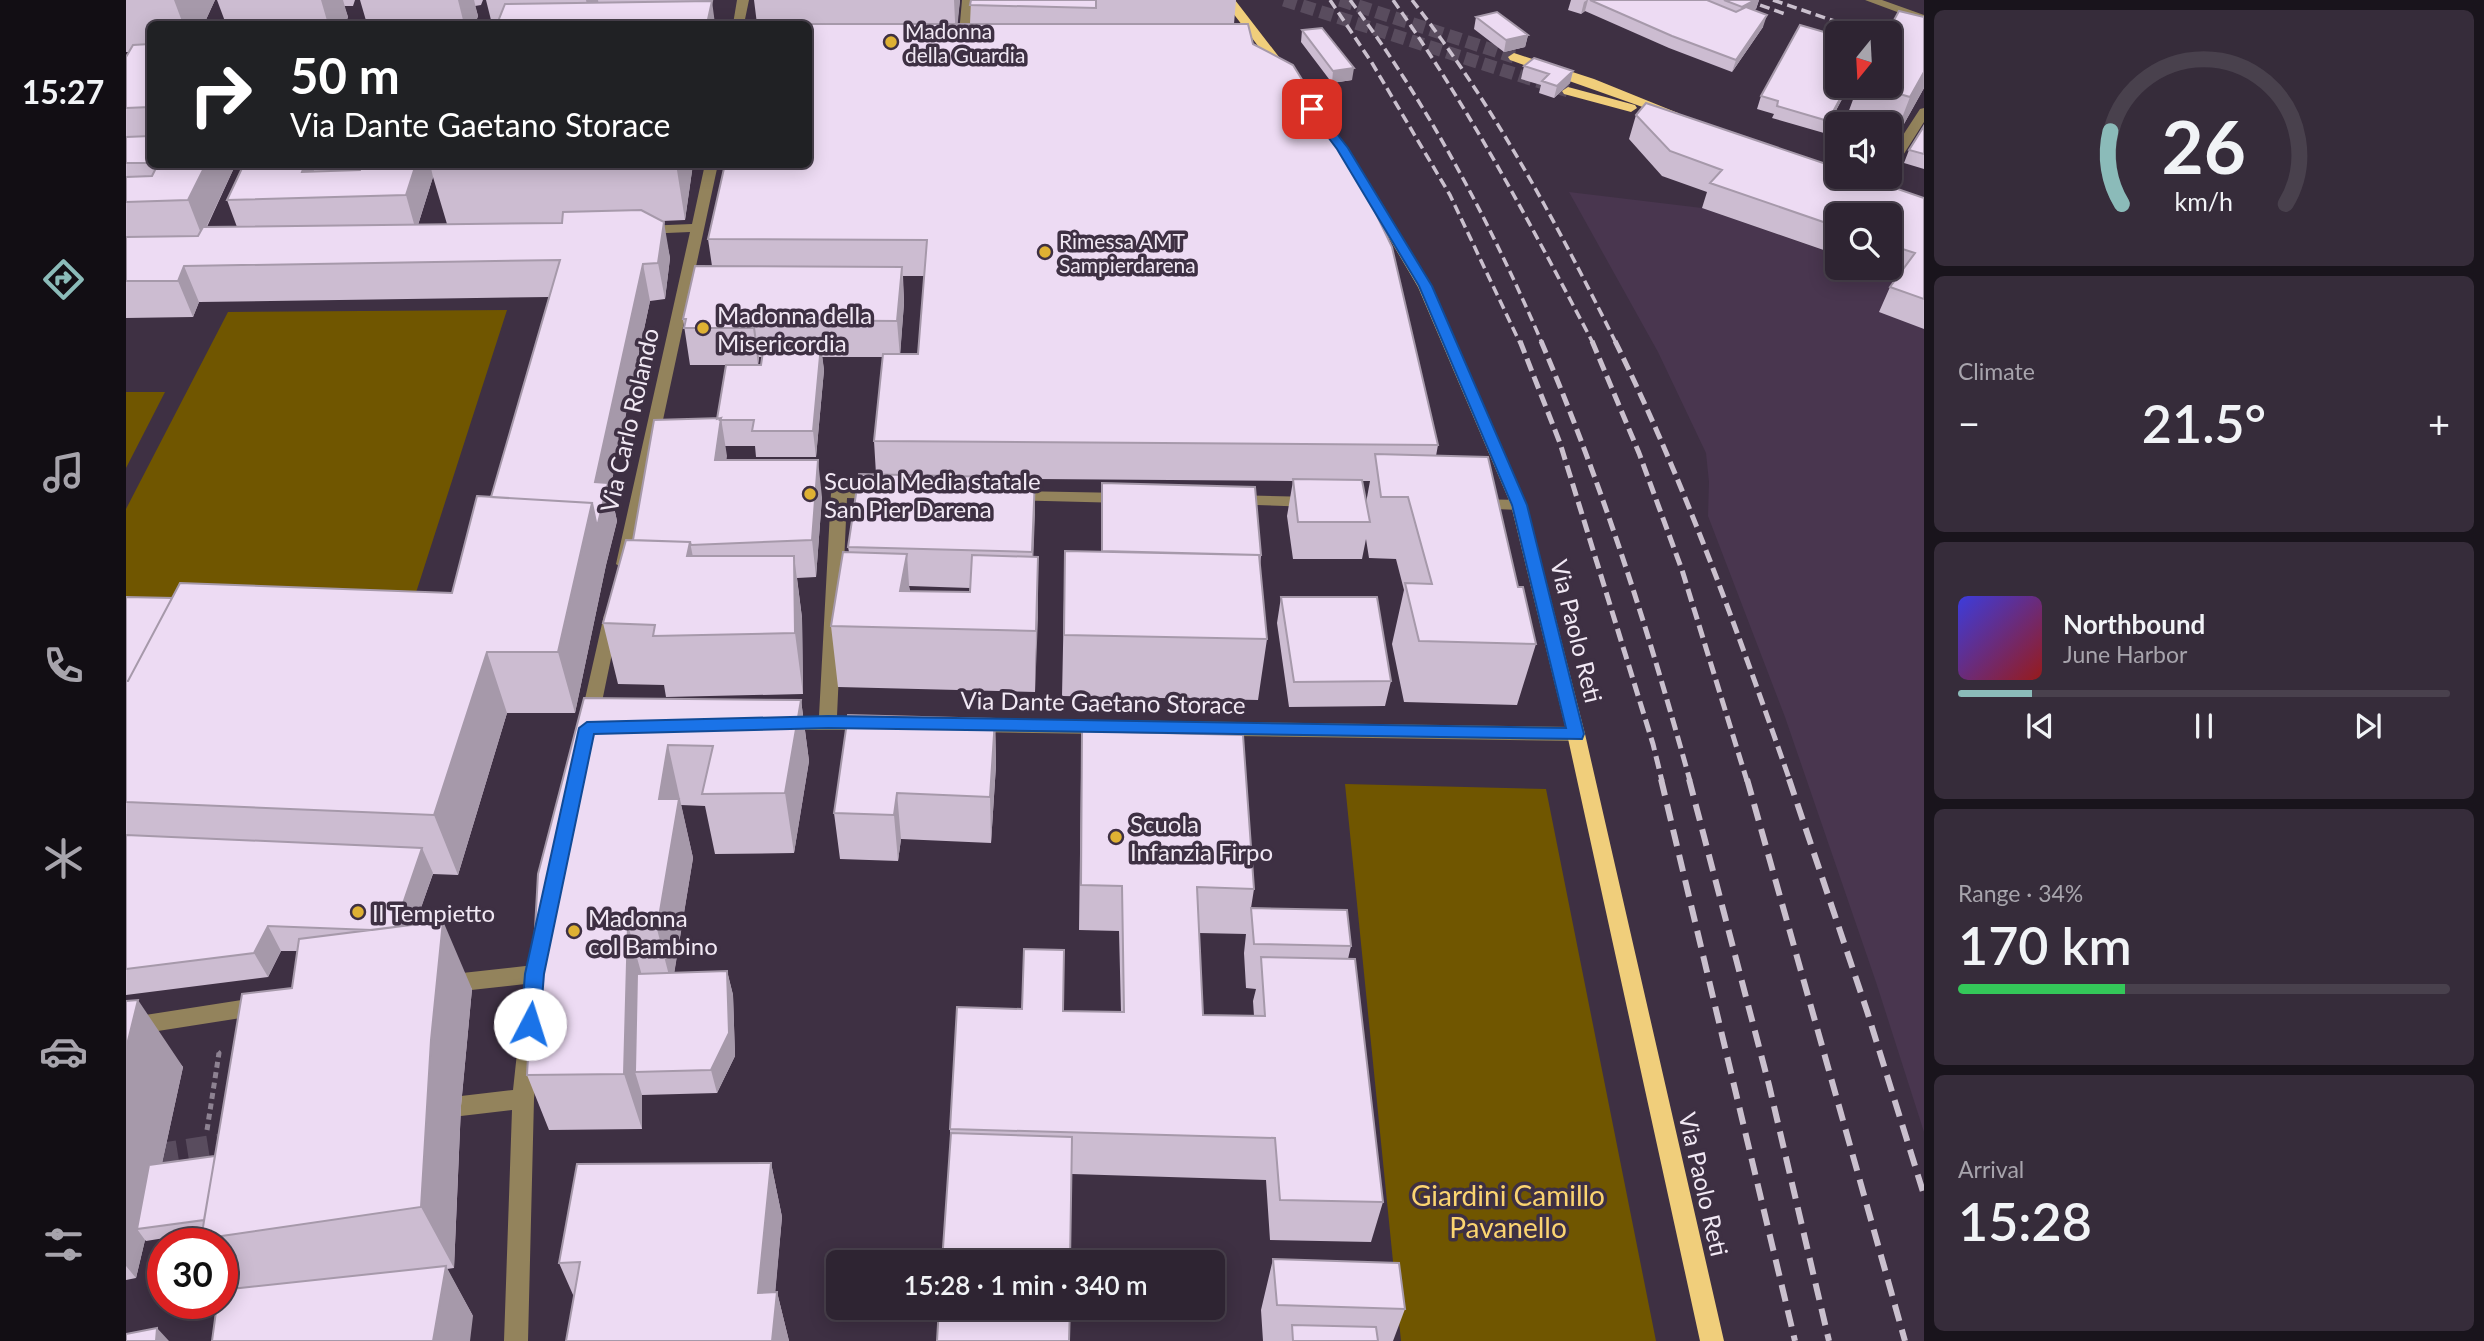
<!DOCTYPE html>
<meta charset="utf-8">
<style>
:root{--surface:#2e2432;--page:#362c3a;--text:#f1f3f6;--muted:#a7a4ac;--line:#49414d;--accent:#8bbbb9}
body{margin:0;font-family:Lato,sans-serif;background:var(--page);color:var(--text);height:100vh;display:flex;flex-direction:column;font-size:26px;white-space:nowrap}
*{box-sizing:border-box;margin:0}
p{font-size:23px;color:var(--muted)}
.icon{flex:none;width:38px;height:38px;fill:none;stroke:currentColor;stroke-width:2;stroke-linecap:round;stroke-linejoin:round}
.map{position:relative;flex:1;overflow:hidden}
.side{display:flex;flex-direction:column;gap:10px;padding:10px;background:#19141c;width:560px}
.side>*{flex:none}
.hud{position:absolute;left:21px;top:21px;width:665px;height:147px;border-radius:10px;box-shadow:0 4px 18px #0003,0 0 0 2px var(--line);background:#202124;color:#fff;overflow:hidden}
.needle{width:46px;rotate:198deg}
.buttons{position:absolute;left:1699px;top:21px;display:grid;gap:14px}
.buttons a{display:grid;place-items:center;width:77px;height:77px;border-radius:10px;background:var(--surface);box-shadow:0 4px 18px #0003,0 0 0 2px var(--line);font-size:35px}
.speed{position:absolute;left:21px;top:1228px;display:flex;gap:14px;font-size:35px;font-weight:700;text-align:center}
.speed>*{display:grid;place-content:center;width:91px;height:91px;border-radius:50%;background:var(--surface);box-shadow:0 4px 18px #0003,0 0 0 2px var(--line);line-height:1}
.speed .limit{border:10px solid #d22;background:#fff;color:#111}
.pin{position:absolute;display:grid;place-items:center;width:60px;height:60px;color:#fff;margin:-30px;border-radius:14px;box-shadow:0 4px 10px #0006}
.me{position:absolute;width:77px;margin:-38px;rotate:5deg;stroke-linejoin:round;filter:drop-shadow(0 0 5px #0008)}
.turn{display:flex;align-items:center;gap:24px;height:147px;padding:0 28px;font-size:32px}
.turn .icon{width:91px;height:91px;stroke-width:2.5}
.turn b{display:block;font-size:49px;line-height:60px}
.big{font-size:52px;font-weight:600;line-height:1.1}
.side .widget{flex:1;display:flex;flex-direction:column;justify-content:center;gap:10px;min-width:0;padding:0 24px;border-radius:10px;background:var(--page)}
.side .dial{align-items:center;gap:0}
.dial svg{height:182px;overflow:visible;fill:none;stroke:var(--line);stroke-width:7;stroke-linecap:round;text-anchor:middle}
.dial text{fill:var(--text);stroke:none}
.song{display:flex;align-items:center;gap:21px}
.cover{width:84px;height:84px;border-radius:10px;background:linear-gradient(135deg,hsl(240 70% 55%),hsl(0 70% 35%))}
.played{height:7px;border-radius:4px;background:linear-gradient(90deg,var(--accent) 15%,var(--line) 15%)}
.keys{display:flex;justify-content:space-around;direction:ltr}
.heat{display:flex;justify-content:space-between;align-items:center;font-size:38px;direction:ltr}
.charge{height:10px;border-radius:5px;background:linear-gradient(90deg,#34c759 34%,var(--line) 0)}
.trip{position:absolute;left:700px;top:1250px;width:399px;height:70px;border-radius:10px;background:var(--surface);box-shadow:0 4px 18px #0003,0 0 0 2px var(--line);font-weight:600;line-height:70px;text-align:center}
main{display:flex;flex:1;min-height:0}
.tab-bar{display:flex;flex-direction:column;width:126px;justify-content:space-around;align-items:center;background:#120e14;color:var(--muted)}
.tab-bar .icon{width:49px;height:49px}
.tab-bar .current{color:var(--accent)}
.tab-bar b{font-size:32px;color:var(--text)}
.map>svg:first-child{display:block}
.built{fill:#49364f}
.green{fill:#705600}
.lines{fill:none;stroke-linecap:round;stroke-linejoin:round}
.minor-tunnel{stroke:#594c5e;stroke-width:21;stroke-dasharray:21 10;stroke-linecap:butt}
.major-tunnel{stroke:#594c5e;stroke-width:13;stroke-dasharray:13 6;stroke-linecap:butt}
.path{stroke:#8d8292;stroke-width:5;stroke-dasharray:6 4.5;stroke-linecap:butt}
.minor{fill:#93835c;fill-rule:evenodd}
.major{fill:#f0ce7b;fill-rule:evenodd}
.rail-far2{stroke:#cac0ce;stroke-width:3.5;stroke-dasharray:10 5;stroke-linecap:butt}
.rail-far1{stroke:#cac0ce;stroke-width:5;stroke-dasharray:13 6;stroke-linecap:butt}
.rail{stroke:#cac0ce;stroke-width:6;stroke-dasharray:17 9;stroke-linecap:butt}
.wall{fill:#ccbcd1;fill-rule:evenodd}
.shaded-wall{fill:#a699aa}
.building{fill:#eddbf3;stroke:#a699aa;stroke-width:2}
.route{fill:#1a73e8;stroke:#114b97;stroke-width:2}
.poi-dot{fill:#deb133;stroke:#3e3043;stroke-width:2.5}
.labels{text-anchor:middle;dominant-baseline:central;stroke-width:7;stroke-linejoin:round;paint-order:stroke}
.far-poi-label{font-size:21px;fill:#f1e8f4;stroke:#3e3043;text-anchor:start}
.poi-label{font-size:24px;fill:#f1e8f4;stroke:#3e3043;text-anchor:start}
.street-label{font-size:24px;fill:#f1e8f4;stroke:#3e3043}
.near-park-label{font-size:28px;fill:#fbd470;stroke:#3e3043}
</style>
<main>
<nav class="tab-bar">
<b>15:27</b>
<svg class="icon current" aria-label="directions" viewBox="0 0 24 24"><path d="M12 3l9 9-9 9-9-9zM9 14v-3h6M13 9l2 2-2 2"/></svg>
<svg class="icon" aria-label="music" viewBox="0 0 24 24"><path d="M9 18V5l10-2v13"/><circle cx="6" cy="18" r="3"/><circle cx="16" cy="16" r="3"/></svg>
<svg class="icon" aria-label="phone" viewBox="0 0 24 24"><path d="M5 4h4l2 5-3 2q2 4 5 5l2-3 5 2v4C11 20 4 13 5 4z"/></svg>
<svg class="icon" aria-label="climate" viewBox="0 0 24 24"><path d="M12 3v18M4 7l16 10M4 17L20 7"/></svg>
<svg class="icon" aria-label="car" viewBox="0 0 24 24"><path d="M5 17H2v-5l4-1 3-4h7l3 4 3 1v5h-3M9 17h6M6 11h13"/><circle cx="7" cy="17" r="2"/><circle cx="17" cy="17" r="2"/></svg>
<svg class="icon" aria-label="filters" viewBox="0 0 24 24"><path d="M4 7h16M4 17h16"/><circle cx="9" cy="7" r="2"/><circle cx="15" cy="17" r="2"/></svg>
</nav>
<div class="map">
<svg width="1798" height="1341" viewBox="0 0 1798 1341">
<rect width="100%" height="100%" fill="#3e3043"/>
<!-- built -->
<path class="built" d="M1443 192 1576 208 1711 255 1712 268H1748L1779 278 1798 329V1132L1750 982 1659 717 1582 516 1583 482 1580 453 1532 352Z"/>
<!-- green -->
<path class="green" d="M381 310 286 605 0 607V509L102 312Z
M0 392H39L0 468Z
M1219 784 1420 789 1530 1341H1275Z"/>
<g class="lines">
<!-- minor-tunnel -->
<path class="minor-tunnel" d="M0 1159 114 1141"/>
<!-- major-tunnel -->
<path class="major-tunnel" d="M1158 0 1442 91
M1214 0 1388 57"/>
<!-- path -->
<path class="path" d="M81 1130 93 1053 89 1049"/>
<!-- minor -->
<path class="minor" d="M611 0H623L618 24H607Z
M836 0H848L844 45 838 49 832 45Z
M1739 0H1756L1798 15V22Z
M1798 108V122L1769 168 1764 169V155L1794 109Z
M579 164H592L506 564 498 570 490 564 564 232 518 234 511 230 518 226 566 224Z
M1750 177H1762L1756 188 1751 189 1744 185Z
M713 488 753 489 761 494 753 499 721 498 711 716 750 718 753 723 750 728 744 730H653L647 728 644 723 647 718 693 716 705 493Z
M886 491 998 493 1006 498 998 503 880 500 878 496Z
M1106 495 1187 497 1195 502 1187 507 1100 504 1098 500Z
M1351 499 1393 500 1401 505 1393 510 1345 508 1343 504Z
M486 609 494 615 472 721 469 726H457L454 721 478 615Z
M846 718 1450 727 1456 729 1459 734 1456 739 1450 741 846 732 840 730 837 725 840 720Z
M408 965 415 968 418 974 415 980 408 983 318 993 311 990 308 984 311 978 318 975Z
M134 997 141 1000 144 1006 141 1012 134 1015 0 1036V1018Z
M405 1007 412 1010 415 1016 408 1099 402 1341H378L386 1110 335 1116 327 1113 324 1106 327 1099 335 1096 387 1090 395 1016 398 1010Z"/>
<!-- major -->
<path class="major" d="M1097 0H1109L1160 66V72H1152Z
M1388 53 1468 79 1552 113 1546 117 1542 116 1384 60 1382 57Z
M1442 87 1509 105 1511 108 1505 112 1438 94 1436 91Z
M1217 146 1223 150 1306 287 1401 505 1459 734 1598 1341H1574L1441 734 1385 505 1292 287 1211 150Z"/>
<!-- rail-far2 -->
<path class="rail-far2" d="M1204 0 1246 63 1324 195 1394 343
M1224 0C1302 104 1365 224 1416 343
M1267 0C1344 109 1405 225 1467 343
M1286 0C1368 105 1431 224 1490 343
M1620 0 1659 14
M1647 0 1743 33"/>
<!-- rail-far1 -->
<path class="rail-far1" d="M1394 341 1434 443 1527 744 1536 781
M1415 341C1476 484 1523 632 1564 781
M1466 341 1513 453 1556 570 1621 781
M1489 341C1559 483 1612 633 1664 781"/>
<!-- rail -->
<path class="rail" d="M1535 779 1669 1341
M1563 779 1643 1085 1703 1341
M1621 779 1779 1341
M1663 779 1741 1011 1798 1195"/>
</g>
<!-- wall -->
<path class="wall" d="M0 0H89L78 24H24V164H105L107 170 81 227H111L101 200 118 164H567L559 220 536 221 544 258 539 299 524 301 484 489 491 521 480 565 449 713H381L332 875 307 874 289 924 346 989 335 1106 328 1268 321 1269 347 1316 113 1288 96 1266V1244H79L75 1239 76 1232 20 1241 19 1240 10 1278 0 1280V1001L57 1067 36 1163 89 1156 166 988 171 951H155L142 977 0 995V597L46 598 326 593 365 497 423 297 73 302 67 317 0 318V57L3 52H0ZM307 177 321 224 292 225Z
M91 0H229L227 6H218L222 17 219 24H100Z
M234 0H357L355 5 349 6 352 16 349 24H241Z
M360 0H584L589 24H366Z
M628 0H834L831 24H844L845 0H1110L1108 24 1127 44 1312 445 1310 456 1392 587 1410 644 1391 705 1278 702 1266 644 1278 590 1270 559 1243 558 1240 539 1236 559H1167L1161 516 1167 481 909 479 907 557H912L909 692 712 687 705 626 723 552 722 547 750 474 748 441 757 357H696L698 370 690 457H630L629 446H599L600 460 696 497 690 577 671 578 676 618 677 694 540 697 538 685 492 684 477 623 507 540 628 365H564L557 319 586 266 582 239 682 164V24H631ZM777 276H798L792 354H774L778 303ZM633 357H637L635 365H632ZM1236 481H1244L1240 503ZM783 586 844 588V592L784 591Z
M1445 0H1633L1630 9 1628 10 1637 27 1606 72 1543 48 1459 11 1455 14 1442 10Z
M1350 17 1402 35 1399 47 1378 52 1348 29Z
M1176 30 1226 80 1206 83 1175 42Z
M1398 66 1447 71 1444 83 1428 98 1413 93 1415 85 1395 79Z
M1723 86 1698 133 1646 118 1648 114 1631 109 1635 96Z
M1732 86H1764L1798 88 1764 149V124H1718Z
M1510 115 1798 198V329L1753 312 1764 287 1772 276 1748 268H1764V215H1712V255L1576 208 1581 192 1536 176 1503 139Z
M1798 126V169L1778 163 1783 150Z
M976 483 1135 555 1134 566 1141 639 1132 700 936 696 939 551 975 552Z
M1155 597 1265 681 1259 706 1163 707 1151 623Z
M458 698 675 700 683 761 668 853 589 854 579 806 555 805 567 858 548 973 601 971 607 995 609 1056 591 1093 516 1095V1129L423 1130 401 1075Z
M869 719 870 765 865 843 775 839 772 861 714 859 708 813Z
M956 731 1128 889 1125 908 1225 946 1222 959 1257 1202 1245 1242 1144 1240 1140 1180 946 1174 824 1136V1129L937 1011 995 1012 993 931 953 930 955 777ZM1073 933 1120 934 1118 953 1120 988 1130 989 1127 1001 1128 1016 1077 1015Z
M645 1163 656 1217 649 1292H651L663 1341H440L448 1297 433 1263Z
M1147 1259 1279 1309 1267 1341H1137L1135 1310Z"/>
<!-- shaded-wall -->
<path class="shaded-wall" d="M48 0H89L78 24H57Z
M195 0H217L222 17 219 24H202Z
M332 0H348L352 16 349 24H338Z
M460 0H472L474 11 465 24Z
M828 0H834L830 41Z
M1461 0H1462L1459 11 1455 14 1458 2Z
M1629 0H1633L1630 9 1612 19 1616 7Z
M586 1 589 24H581Z
M1641 15 1637 27 1606 72 1610 60Z
M1402 35 1399 47 1378 52 1380 40Z
M1228 68 1226 80 1206 83 1207 71Z
M1447 71 1444 83 1428 98 1431 86Z
M1798 72V88L1764 149 1784 97Z
M1721 86H1723L1698 133 1702 121Z
M80 164H105L107 170 76 236 62 200Z
M179 164H186L194 191 176 172Z
M290 164H312L305 168 307 177 290 231 280 195Z
M550 164H567L559 220Z
M538 222 544 258 539 299 532 263Z
M517 264 524 301 484 489 491 521 480 565 449 713 432 652Z
M58 266 73 302 67 317 52 281Z
M776 267 778 303 774 357 771 321Z
M628 320 633 357 632 365 627 328Z
M695 345 698 370 690 457 687 431Z
M595 418 601 456 596 497 589 460Z
M692 460 696 497 690 577 686 540Z
M909 478V515L906 589V552Z
M564 542 576 603 561 556Z
M781 554 785 615 774 591Z
M668 556 676 618 677 694 669 633Z
M912 557V618L909 692 910 631Z
M361 652 381 713 332 875 308 815Z
M675 700 683 761 668 853 659 793Z
M869 719 870 765 865 843 864 797Z
M542 745 567 858 546 987 531 929 533 799Z
M771 793 775 839 772 861 768 815Z
M296 848 307 873 279 955 267 930Z
M317 921 346 989 335 1106 328 1268 295 1207 305 1040Z
M502 925 518 983 509 1072 516 1095V1129L498 1074Z
M142 926 155 951 142 977 128 953Z
M601 971 607 995 609 1056 591 1093 585 1070Z
M12 1000 57 1067 22 1228 11 1229 19 1240 10 1278 0 1266V1049Z
M645 1163 656 1217 645 1341 632 1293Z
M320 1266 347 1316 344 1341H307Z
M651 1292 663 1341H646Z
M31 1328 43 1341H30Z"/>
<!-- building -->
<path class="building" d="M845 0H970V8L844 5Z
M1464 0H1581L1610 12 1620 7 1641 15 1610 60 1546 36Z
M1598 0H1629L1616 7Z
M586 1 581 24H371L379 4Z
M1773 11 1798 17V72L1784 97 1746 86H1764V33H1761Z
M1371 12 1402 35 1380 40 1350 17Z
M642 24H1122L1127 44 1167 65 1219 149 1266 247 1312 445 748 441 757 354H792L801 240 582 239 599 164H682V24Z
M1674 25 1712 36V86H1721L1702 121 1651 106 1652 101 1635 96Z
M1196 28 1228 68 1207 71 1176 30Z
M24 44V107L0 108V57L7 45Z
M1408 58 1447 71 1431 86 1416 81 1423 74 1398 66Z
M1520 103 1712 168V177H1737L1798 198V299L1764 287 1789 253 1764 245V215H1712V227L1584 183 1596 170 1544 151 1510 115Z
M1798 126V154L1783 150Z
M24 136V163H0V137Z
M32 164H80L62 200 0 202V177L26 176Z
M118 164H179L176 172 234 170 236 164H290L280 195 101 200Z
M306 164H435L305 168Z
M515 210 538 222 532 263 517 264 469 482 482 483 471 527 466 503 365 497 434 260 58 266 52 281H0V237L72 236 77 227 436 223 437 212Z
M569 266 776 267 771 321 628 320 627 328H558L560 319H557Z
M638 345H695L687 431H626L628 420H594L595 418 591 419 600 365H635Z
M595 418 589 460H692L686 540 565 545 564 542 507 540 528 420Z
M1249 454 1362 457 1392 587H1397L1410 644 1293 641 1279 583 1306 584 1282 497H1255Z
M733 474 909 478 906 552 722 547Z
M1167 479 1236 480 1244 522H1172Z
M976 483 1129 487 1135 555 976 551Z
M351 496 466 503 432 652H361L308 815 0 802V681H2L54 583 326 593Z
M500 540 564 542 561 556H668L669 633 527 636 529 625 477 623Z
M939 551 1133 555 1141 639 938 635Z
M717 552 781 554 774 591 844 592 846 555 912 557 910 631 705 626Z
M0 597 46 598 2 681H0Z
M1155 597H1251L1265 681 1168 682Z
M458 698 675 700 659 793 576 794 587 746 542 745 533 799H553L531 929 502 925 498 1074 401 1075 412 874Z
M722 715 869 719 864 797 771 793 768 815 708 813Z
M956 731 1117 735 1128 889 1071 887 1077 1015 1139 1016 1135 957 1229 959 1257 1202 1154 1200 1149 1138 824 1129 831 1007 896 1009 898 949 938 950 937 1011 998 1012 996 886 955 885Z
M0 835 296 848 269 927 246 930 142 926 128 953 0 969Z
M1125 908 1221 910 1225 946 1128 944Z
M317 921 305 1040 295 1207 75 1239 116 994 166 988 173 939Z
M601 971 603 1033 585 1070 509 1072 511 974Z
M12 1000 0 1049V1001Z
M825 1133 946 1137 944 1262H816Z
M89 1156 78 1220 11 1229 23 1165Z
M645 1163 632 1293 651 1292 646 1341H440L454 1262 433 1263 451 1164Z
M1147 1259 1273 1263 1279 1309 1151 1305Z
M320 1266 307 1341H86L91 1304H96V1290Z
M813 1307H944L943 1341H811Z
M1166 1325 1250 1327 1252 1341H1167Z
M31 1328 30 1341H0V1334Z"/>
<!-- route -->
<path class="route" d="M1182 107H1190L1222 148 1306 286 1401 505 1458 734 1456 739 702 728 468 734 418 974 414 1024 411 1030 404 1032 397 1030 395 1024 399 974 453 728 461 722 702 716 1440 728 1386 505 1293 286 1211 149 1181 109Z"/>
<!-- markers -->
<g class="poi-dot">
<circle cx="765" cy="42" r="7"/>
<circle cx="919" cy="252" r="7"/>
<circle cx="577" cy="328" r="7"/>
<circle cx="684" cy="494" r="7"/>
<circle cx="990" cy="837" r="7"/>
<circle cx="232" cy="912" r="7"/>
<circle cx="448" cy="931" r="7"/>
</g>
<g class="labels">
<!-- far-poi labels -->
<g class="far-poi-label">
<text x="779" y="30">Madonna<tspan x="779" dy="24">della Guardia</tspan></text>
<text x="933" y="240">Rimessa AMT<tspan x="933" dy="24">Sampierdarena</tspan></text>
</g>
<!-- poi labels -->
<g class="poi-label">
<text x="591" y="314">Madonna della<tspan x="591" dy="28">Misericordia</tspan></text>
<text x="698" y="480">Scuola Media statale<tspan x="698" dy="28">San Pier Darena</tspan></text>
<text x="1004" y="823">Scuola<tspan x="1004" dy="28">Infanzia Firpo</tspan></text>
<text x="246" y="912">Il Tempietto</text>
<text x="462" y="917">Madonna<tspan x="462" dy="28">col Bambino</tspan></text>
</g>
<!-- street labels -->
<g class="street-label">
<text transform="translate(503 420) rotate(-77)">Via Carlo Rolando</text>
<text transform="translate(1451 631) rotate(76)">Via Paolo Reti</text>
<text transform="translate(977 702) rotate(1)">Via Dante Gaetano Storace</text>
<text transform="translate(1578 1184) rotate(77)">Via Paolo Reti</text>
</g>
<!-- near-park labels -->
<g class="near-park-label">
<text x="1382" y="1195">Giardini Camillo<tspan x="1382" dy="32">Pavanello</tspan></text>
</g>
</g>
</svg>
<div class="buttons">
<a><svg class="needle" viewBox="-14 -14 28 28"><path d="M0-13l5 13h-10z" fill="#e53935"/><path d="M0 13l5-13h-10z" fill="#a7a4ac"/></svg></a>
<a><svg class="icon" aria-label="sound" viewBox="0 0 24 24"><path d="M4 9h4l5-4v14l-5-4H4zM17 9q2 3 0 6"/></svg></a>
<a><svg class="icon" aria-label="search" viewBox="0 0 24 24"><circle cx="10" cy="10" r="6"/><path d="M15 15l6 6"/></svg></a>
</div>
<div class="speed"><div class="limit">30</div></div>
<div class="pin" style="left:1186px;top:109px;background:#d93025"><svg class="icon" aria-label="arrive" viewBox="0 0 24 24"><path d="M6 21V4h12l-3 4 3 4H6"/></svg></div>
<svg class="me" style="left:404px;top:1024px" viewBox="-20 -20 40 40"><circle r="19" fill="#fff"/><path d="M0-13L10 11 0 6-10 11z" fill="#1a73e8"/></svg>
<div class="trip">15:28 · 1 min · 340 m</div>
<div class="hud">
<div class="turn"><svg class="icon" aria-label="right" viewBox="0 0 24 24"><path d="M7 20v-9h11M14 6l5 5-5 5"/></svg><div><b>50 m</b>Via Dante Gaetano Storace</div></div>
</div>
</div>
<section class="side">
<div class="widget dial"><svg viewBox="0 0 100 80">
<path d="M14 69A42 42 0 1 1 86 69"/>
<path d="M14 69A42 42 0 0 1 9 37" stroke="#8bbbb9"/>
<text x="50" y="56" font-size="32" font-weight="700">26</text>
<text x="50" y="72" font-size="11">km/h</text>
</svg></div>
<div class="widget"><p>Climate</p>
<div class="heat"><a>−</a><b class="big">21.5°</b><a>+</a></div>
</div>
<div class="widget">
<div class="song"><i class="cover"></i><div><b>Northbound</b><p>June Harbor</p></div></div>
<div class="played"></div>
<div class="keys"><svg class="icon" aria-label="previous" viewBox="0 0 24 24"><path d="M18 5L8 12l10 7zM5 5v14"/></svg><svg class="icon" aria-label="pause" viewBox="0 0 24 24"><path d="M8 5v14M16 5v14"/></svg><svg class="icon" aria-label="next" viewBox="0 0 24 24"><path d="M6 5l10 7-10 7zM19 5v14"/></svg></div>
</div>
<div class="widget"><p>Range · 34%</p><b class="big">170 km</b><div class="charge"></div></div>
<div class="widget"><p>Arrival</p><b class="big">15:28</b></div>
</section>
</main>
